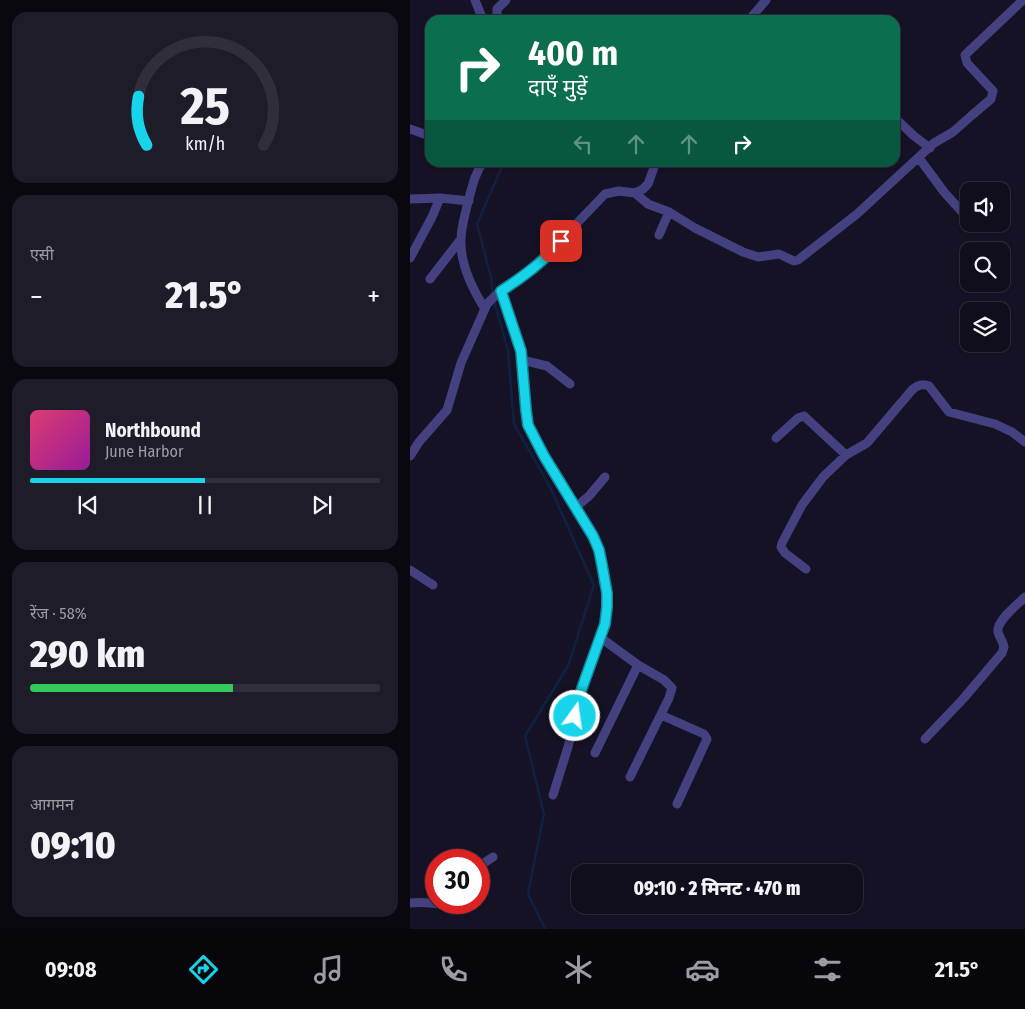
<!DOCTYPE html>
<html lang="hi">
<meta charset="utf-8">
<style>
:root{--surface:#100e1c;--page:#1e1c29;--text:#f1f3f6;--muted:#9c9ca3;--line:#302e3b;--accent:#17d4eb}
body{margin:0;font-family:"Fira Sans Condensed","Noto Sans Devanagari",sans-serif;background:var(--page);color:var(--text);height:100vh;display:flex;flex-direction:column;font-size:19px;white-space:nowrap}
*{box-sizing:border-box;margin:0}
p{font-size:16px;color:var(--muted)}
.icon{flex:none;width:28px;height:28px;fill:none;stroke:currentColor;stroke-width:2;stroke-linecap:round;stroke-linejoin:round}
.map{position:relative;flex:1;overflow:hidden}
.drawer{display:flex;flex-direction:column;gap:12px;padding:12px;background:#09080f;width:410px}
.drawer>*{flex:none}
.guide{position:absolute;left:15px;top:15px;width:475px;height:152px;border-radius:15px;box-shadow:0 1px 4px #0004,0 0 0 1px var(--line);background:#0b6e4f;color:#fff;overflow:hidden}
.controls{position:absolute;left:550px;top:182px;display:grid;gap:10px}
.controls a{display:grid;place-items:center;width:50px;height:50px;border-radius:10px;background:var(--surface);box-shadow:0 1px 4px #0004,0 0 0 1px var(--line);font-size:25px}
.speed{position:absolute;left:15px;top:849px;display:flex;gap:10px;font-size:25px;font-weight:700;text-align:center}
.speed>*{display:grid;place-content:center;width:65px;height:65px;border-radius:50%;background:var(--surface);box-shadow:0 1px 4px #0004,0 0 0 1px var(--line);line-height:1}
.speed .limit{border:8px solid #d22;background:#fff;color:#111}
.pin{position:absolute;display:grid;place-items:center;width:42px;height:42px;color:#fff;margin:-21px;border-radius:10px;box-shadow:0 2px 8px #0006}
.me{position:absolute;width:55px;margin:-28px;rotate:14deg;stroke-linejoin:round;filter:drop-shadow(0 0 4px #0008)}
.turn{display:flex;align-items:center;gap:18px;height:105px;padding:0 20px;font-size:22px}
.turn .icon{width:65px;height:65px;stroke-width:2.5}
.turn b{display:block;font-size:35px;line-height:42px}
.lanes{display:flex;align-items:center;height:48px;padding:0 20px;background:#0003;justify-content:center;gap:25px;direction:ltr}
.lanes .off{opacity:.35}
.big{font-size:38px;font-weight:800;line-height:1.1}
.drawer .card{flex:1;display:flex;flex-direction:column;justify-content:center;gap:8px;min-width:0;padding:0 18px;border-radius:15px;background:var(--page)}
.drawer .dial{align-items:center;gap:0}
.dial svg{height:130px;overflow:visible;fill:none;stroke:var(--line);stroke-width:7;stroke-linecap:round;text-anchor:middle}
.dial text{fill:var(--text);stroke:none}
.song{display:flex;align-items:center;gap:15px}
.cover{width:60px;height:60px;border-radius:8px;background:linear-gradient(135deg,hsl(340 70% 55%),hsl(300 70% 35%))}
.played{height:5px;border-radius:2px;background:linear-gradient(90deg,var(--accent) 50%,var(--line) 50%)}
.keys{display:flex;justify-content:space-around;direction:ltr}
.heat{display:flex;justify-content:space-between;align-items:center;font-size:28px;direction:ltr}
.charge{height:8px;border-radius:4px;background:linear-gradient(90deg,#34c759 58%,var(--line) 0)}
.trip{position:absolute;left:161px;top:864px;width:292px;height:50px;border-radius:15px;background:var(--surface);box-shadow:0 1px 4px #0004,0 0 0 1px var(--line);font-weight:800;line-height:50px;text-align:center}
.menu{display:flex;height:80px;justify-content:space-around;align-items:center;background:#06060b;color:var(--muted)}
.menu .icon{width:35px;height:35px}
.menu .active{color:var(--accent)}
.menu b{font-size:22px;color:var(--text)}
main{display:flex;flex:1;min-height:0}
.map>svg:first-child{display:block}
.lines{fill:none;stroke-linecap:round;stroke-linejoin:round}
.stream{stroke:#0f2142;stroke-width:2.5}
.minor{stroke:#444181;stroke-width:9}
.route-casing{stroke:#0f8a99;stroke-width:12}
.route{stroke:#17d4eb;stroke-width:9}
</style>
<main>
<section class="drawer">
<div class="card dial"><svg viewBox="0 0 100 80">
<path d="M14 69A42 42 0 1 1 86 69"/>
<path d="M14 69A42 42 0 0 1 9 39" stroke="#17d4eb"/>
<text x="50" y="56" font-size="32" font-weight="700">25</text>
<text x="50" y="72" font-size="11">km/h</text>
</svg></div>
<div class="card"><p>एसी</p>
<div class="heat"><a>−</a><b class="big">21.5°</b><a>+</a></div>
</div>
<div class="card">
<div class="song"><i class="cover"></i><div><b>Northbound</b><p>June Harbor</p></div></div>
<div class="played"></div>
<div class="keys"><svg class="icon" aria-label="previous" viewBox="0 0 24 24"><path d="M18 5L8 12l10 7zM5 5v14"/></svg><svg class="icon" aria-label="pause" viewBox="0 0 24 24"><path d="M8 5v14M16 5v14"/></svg><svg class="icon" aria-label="next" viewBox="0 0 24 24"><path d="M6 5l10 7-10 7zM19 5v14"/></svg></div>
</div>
<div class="card"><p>रेंज · 58%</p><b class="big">290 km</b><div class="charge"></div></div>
<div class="card"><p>आगमन</p><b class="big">09:10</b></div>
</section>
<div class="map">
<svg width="615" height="929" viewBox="0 0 615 929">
<rect width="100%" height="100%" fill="#151226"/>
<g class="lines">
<!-- stream -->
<path class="stream" d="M83 296 81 277 67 224 94 162
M84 301 98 350 104 424 139 485 184 585 158 666 115 736 134 814 118 894 135 929"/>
<!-- minor -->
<path class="minor" d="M65 0 73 20
M87 20V9L96 0
M339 20 356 0
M485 118 504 136 520 148
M0 129 20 136
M509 158 534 192 553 213
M73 162C64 175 62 188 58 202 55 215 51 227 51 240 50 264 63 290 75 309
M225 193 238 204 259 212 285 228 333 252 348 257 369 254 384 261 388 260 447 214 524 143 543 132 561 116 581 99 583 91 557 63 555 55 613 0
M0 199 30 198 59 201
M249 235 259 212
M0 258 22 217 30 198
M20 279 51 239
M91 291 111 351 116 410 118 425 135 456 187 543 189 550 197 593 195 624 172 687 158 747 143 795
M112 360 137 366 160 384
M366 438 388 418 394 416 436 455
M0 456 9 442 37 410 51 363 77 304 88 293 119 273 142 252 170 220 195 194 209 191 225 193 233 189 238 184 246 162
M166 507 179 496 195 477
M396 569 375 553 371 547 372 543 392 505 413 477 436 455 457 443 502 390C507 385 512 383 519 386L539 412 585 424 602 432 615 442
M0 570 23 585
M191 638 228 665 254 680 262 688 259 698 220 777
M251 715 294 734 297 739 267 804
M515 739 553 699 592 653 594 647C593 641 589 637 588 632 586 621 608 604 615 597
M185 753 228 665
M69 873 74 863 83 857
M0 903C17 900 35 908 52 902"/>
</g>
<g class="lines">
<defs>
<path id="route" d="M151 241C134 262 113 277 91 291L111 351 116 410 118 425 134 456 183 536 189 550 192 565 197 593V607L195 624 172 688 165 716"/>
</defs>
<!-- route casing -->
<use href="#route" class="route-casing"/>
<!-- route -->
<use href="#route" class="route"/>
</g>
</svg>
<div class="controls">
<a><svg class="icon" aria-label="sound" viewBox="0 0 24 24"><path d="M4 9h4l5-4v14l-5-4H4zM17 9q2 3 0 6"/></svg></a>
<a><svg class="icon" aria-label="search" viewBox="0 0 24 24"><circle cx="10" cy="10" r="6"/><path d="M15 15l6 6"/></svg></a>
<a><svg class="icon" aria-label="layers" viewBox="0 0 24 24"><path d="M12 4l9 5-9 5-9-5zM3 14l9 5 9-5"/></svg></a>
</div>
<div class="speed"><div class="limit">30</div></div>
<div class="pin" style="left:151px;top:241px;background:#d93025"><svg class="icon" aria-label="arrive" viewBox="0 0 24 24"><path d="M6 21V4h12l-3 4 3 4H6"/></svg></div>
<svg class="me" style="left:165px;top:716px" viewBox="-20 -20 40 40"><circle r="17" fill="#17d4eb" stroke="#fff" stroke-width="3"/><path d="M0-11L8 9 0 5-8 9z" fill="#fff"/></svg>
<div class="trip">09:10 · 2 मिनट · 470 m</div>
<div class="guide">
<div class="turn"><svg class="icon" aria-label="right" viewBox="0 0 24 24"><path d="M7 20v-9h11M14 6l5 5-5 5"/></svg><div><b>400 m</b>दाएँ मुड़ें</div></div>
<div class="lanes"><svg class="icon off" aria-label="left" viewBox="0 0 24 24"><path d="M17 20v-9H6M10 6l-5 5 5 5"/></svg><svg class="icon off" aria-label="ahead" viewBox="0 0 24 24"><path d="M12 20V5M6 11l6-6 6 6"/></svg><svg class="icon off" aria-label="ahead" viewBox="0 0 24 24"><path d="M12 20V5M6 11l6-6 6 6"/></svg><svg class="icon" aria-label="right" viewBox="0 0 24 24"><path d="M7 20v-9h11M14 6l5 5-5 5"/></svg></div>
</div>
</div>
</main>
<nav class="menu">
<b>09:08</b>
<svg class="icon active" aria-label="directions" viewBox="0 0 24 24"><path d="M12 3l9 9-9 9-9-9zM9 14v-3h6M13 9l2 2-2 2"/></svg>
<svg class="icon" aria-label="music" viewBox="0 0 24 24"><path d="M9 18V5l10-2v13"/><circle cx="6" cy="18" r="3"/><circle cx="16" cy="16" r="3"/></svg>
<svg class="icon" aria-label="phone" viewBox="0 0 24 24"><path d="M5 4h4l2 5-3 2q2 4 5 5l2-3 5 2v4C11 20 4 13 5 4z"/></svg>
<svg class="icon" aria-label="climate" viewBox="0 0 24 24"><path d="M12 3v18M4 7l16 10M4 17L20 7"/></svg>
<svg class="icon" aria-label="car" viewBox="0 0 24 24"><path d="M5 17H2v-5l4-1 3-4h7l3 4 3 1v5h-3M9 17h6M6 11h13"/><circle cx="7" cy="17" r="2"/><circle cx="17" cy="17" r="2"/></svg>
<svg class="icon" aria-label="filters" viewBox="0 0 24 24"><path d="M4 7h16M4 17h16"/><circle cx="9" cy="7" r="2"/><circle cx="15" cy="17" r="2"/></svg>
<b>21.5°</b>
</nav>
